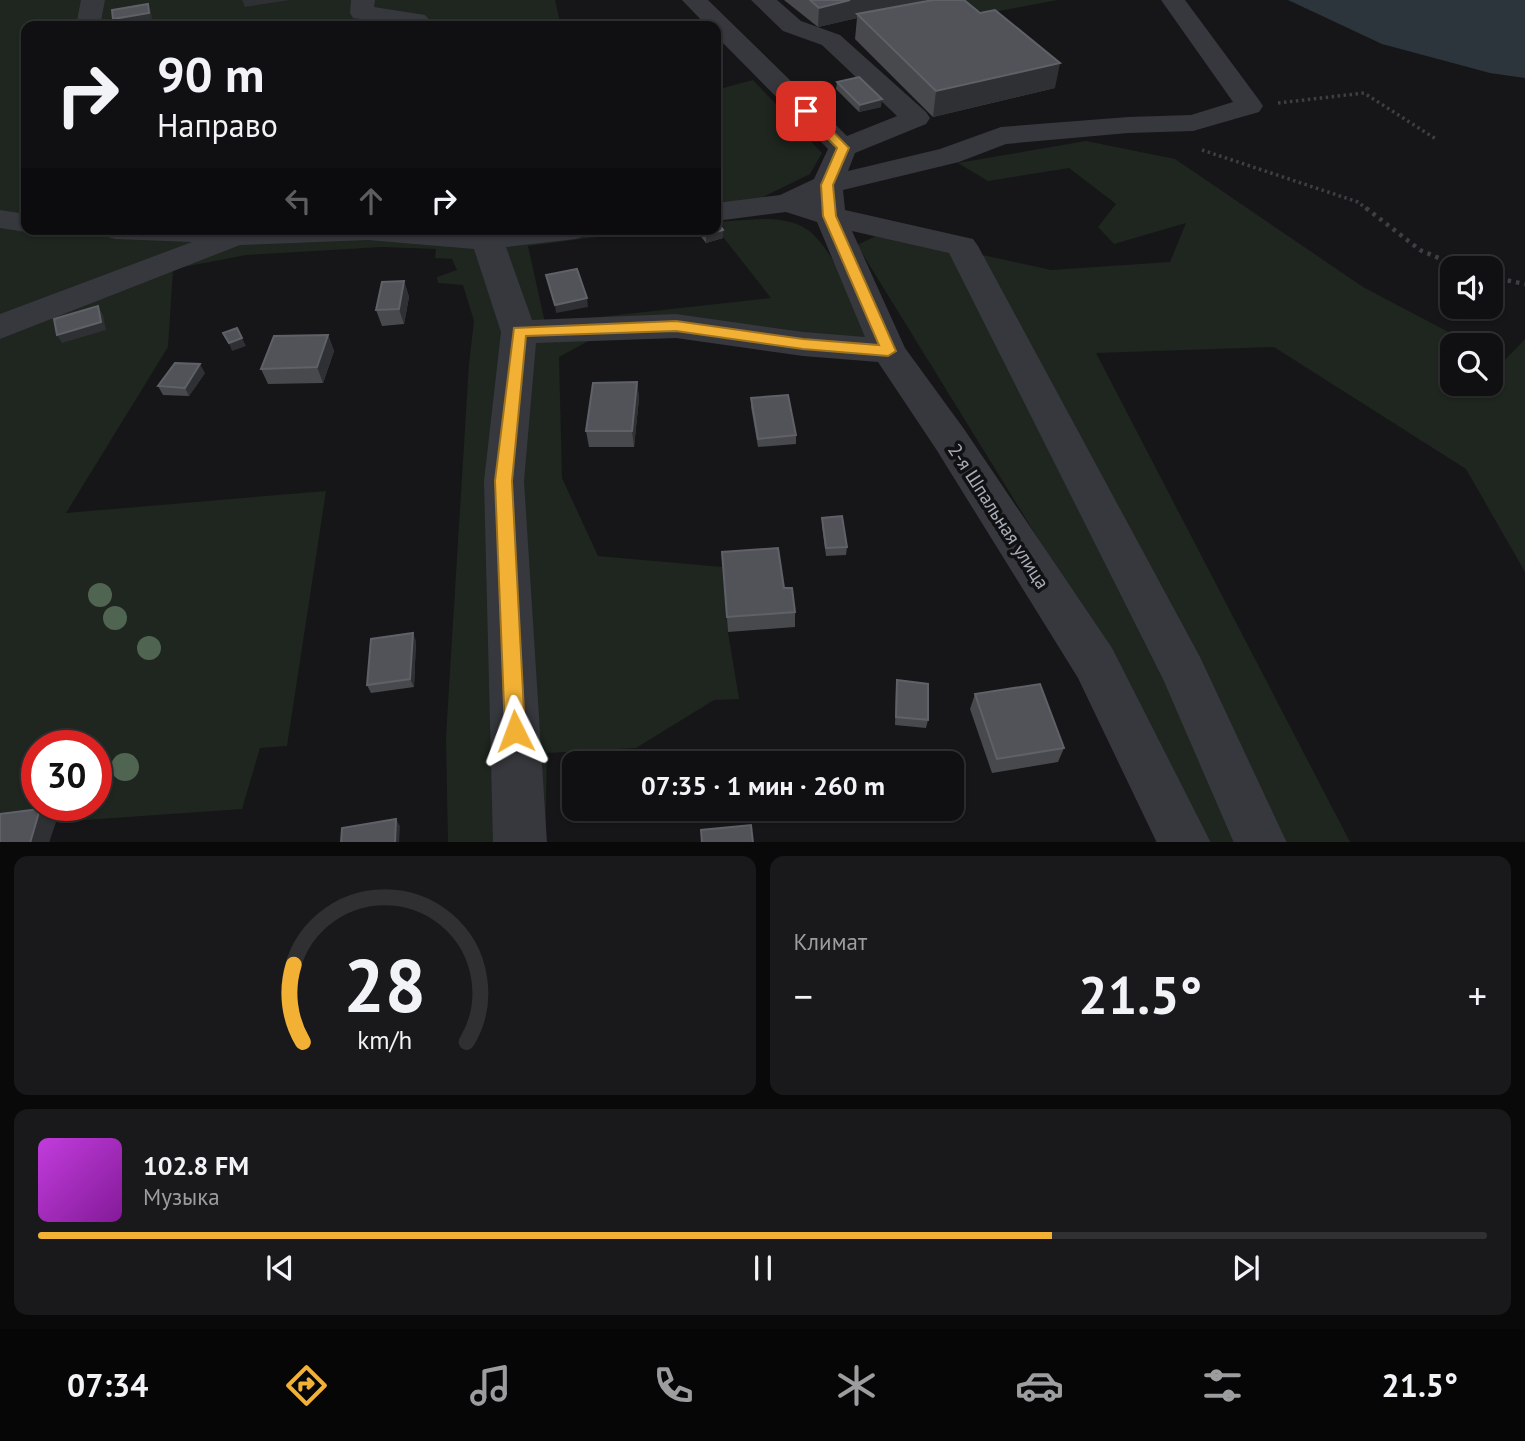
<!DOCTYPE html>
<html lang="ru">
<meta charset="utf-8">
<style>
:root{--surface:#101012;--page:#19191b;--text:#f1f3f6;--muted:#9c9d9f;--line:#303032;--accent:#f2b134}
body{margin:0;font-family:"PT Sans",sans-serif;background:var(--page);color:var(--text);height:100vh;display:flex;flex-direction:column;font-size:26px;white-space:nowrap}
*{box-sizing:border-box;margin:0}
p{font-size:23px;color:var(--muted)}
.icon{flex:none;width:38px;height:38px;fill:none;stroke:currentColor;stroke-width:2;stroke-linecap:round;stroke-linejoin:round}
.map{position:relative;height:842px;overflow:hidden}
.panel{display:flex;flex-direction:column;gap:14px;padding:14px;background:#09090a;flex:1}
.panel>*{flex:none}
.guide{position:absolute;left:21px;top:21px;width:700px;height:214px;border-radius:14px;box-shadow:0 2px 5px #0004,0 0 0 2px var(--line);background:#101012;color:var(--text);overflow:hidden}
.buttons{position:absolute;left:1440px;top:256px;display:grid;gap:14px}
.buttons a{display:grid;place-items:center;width:63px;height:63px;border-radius:14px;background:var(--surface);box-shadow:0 2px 5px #0004,0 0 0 2px var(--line);font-size:35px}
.speed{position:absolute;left:21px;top:730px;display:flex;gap:14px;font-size:35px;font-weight:700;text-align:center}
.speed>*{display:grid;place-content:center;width:91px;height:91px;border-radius:50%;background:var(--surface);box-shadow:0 2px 5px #0004,0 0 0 2px var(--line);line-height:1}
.speed .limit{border:10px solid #d22;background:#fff;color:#111}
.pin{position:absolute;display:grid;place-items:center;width:60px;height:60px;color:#fff;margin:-30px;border-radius:14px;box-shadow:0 4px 10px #0006}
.me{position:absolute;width:77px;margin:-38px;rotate:357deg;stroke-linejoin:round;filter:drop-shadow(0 0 5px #0008)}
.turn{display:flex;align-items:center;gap:24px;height:147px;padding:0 21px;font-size:32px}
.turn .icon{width:91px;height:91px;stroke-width:2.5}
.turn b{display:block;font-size:49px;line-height:60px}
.lanes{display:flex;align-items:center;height:66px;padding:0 21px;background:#0003;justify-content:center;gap:35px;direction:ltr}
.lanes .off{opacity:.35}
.big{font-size:52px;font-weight:800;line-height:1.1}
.panel .tile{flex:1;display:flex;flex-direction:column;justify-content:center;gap:10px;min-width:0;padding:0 24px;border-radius:14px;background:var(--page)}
.panel .dial{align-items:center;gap:0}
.dial svg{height:182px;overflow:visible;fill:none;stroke:var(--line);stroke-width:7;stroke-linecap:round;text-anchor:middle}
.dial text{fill:var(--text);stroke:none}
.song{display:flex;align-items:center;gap:21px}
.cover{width:84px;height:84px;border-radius:10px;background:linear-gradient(135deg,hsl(290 70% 55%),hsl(290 70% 35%))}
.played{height:7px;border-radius:4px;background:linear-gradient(90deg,var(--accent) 70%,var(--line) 70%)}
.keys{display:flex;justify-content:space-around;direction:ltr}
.heat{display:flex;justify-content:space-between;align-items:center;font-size:38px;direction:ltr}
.panel .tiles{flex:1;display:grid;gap:14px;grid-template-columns:1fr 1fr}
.tile:last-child{grid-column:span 2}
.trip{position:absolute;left:562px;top:751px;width:402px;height:70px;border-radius:14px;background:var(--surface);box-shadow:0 2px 5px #0004,0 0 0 2px var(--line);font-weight:800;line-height:70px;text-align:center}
.dock{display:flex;height:112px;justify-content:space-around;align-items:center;background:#060607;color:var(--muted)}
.dock .icon{width:49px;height:49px}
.dock .on{color:var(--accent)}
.dock b{font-size:32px;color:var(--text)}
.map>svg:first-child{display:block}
.green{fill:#1e261f;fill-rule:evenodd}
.water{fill:#2c353c}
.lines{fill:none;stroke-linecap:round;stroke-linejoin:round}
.path-far1{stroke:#3d3f44;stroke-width:3.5;stroke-dasharray:2.5 3.5;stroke-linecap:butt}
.path{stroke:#3d3f44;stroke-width:4.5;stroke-dasharray:3.5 5;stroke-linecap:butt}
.minor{fill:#37383d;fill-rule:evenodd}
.tree{fill:#506452}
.wall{fill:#47494d}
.shaded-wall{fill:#2f3033}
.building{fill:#525359;stroke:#5f6168;stroke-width:2}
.route{fill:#f2b134;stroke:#9d7322;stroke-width:2}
.labels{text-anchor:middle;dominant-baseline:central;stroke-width:7;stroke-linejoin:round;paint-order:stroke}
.street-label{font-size:19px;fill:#a8adb8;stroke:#111113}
</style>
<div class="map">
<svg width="1525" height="843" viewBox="0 0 1525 843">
<rect width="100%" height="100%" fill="#161618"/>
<!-- green -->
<path class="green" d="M0 0H555L561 26H26V229H658L528 246 545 323 771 298 716 228V222C743 221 775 214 801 226 836 242 859 321 873 356L676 333 594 338 559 357 562 478 598 556 722 567 728 632 739 699 714 700 636 748 547 753 545 842H448L446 736 469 364 474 321 463 285 438 283 437 277 457 270 452 259 435 258 436 249 382 247 246 255 173 269 168 347 66 513 326 491 287 746 260 748 242 809 56 822 10 828 0 842ZM37 746H96V805H37Z
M951 0H1058L988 13 959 6Z
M753 80 822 153 810 174 716 220V90Z
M1086 141 1175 159 1363 287 1473 345H1452V383H1491V354L1504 361 1525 339V572L1466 469 1274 347 1096 353 1350 842H1205L1095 631 857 245 882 233 1051 270 1170 262 1186 223 1114 244 1098 227 1116 204 1069 168 988 181 958 163Z"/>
<!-- water -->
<path class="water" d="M1288 0H1525V78L1490 73 1382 44Z"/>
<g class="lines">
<!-- path-far1 -->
<path class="path-far1" d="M1278 103 1364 93 1436 139
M1202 150 1358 202 1368 210"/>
<!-- path -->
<path class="path" d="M1366 208 1420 250 1462 268
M1491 277 1525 284"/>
<!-- minor -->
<path class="minor" d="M81 0H105L100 26H76Z
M351 0H375L374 7 425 15 435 26H408L353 18 350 13Z
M682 0H708L847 136 897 116 822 45 783 31 751 0H777L801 21 840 35 926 112 930 118 926 124 855 153 848 171 940 149 1001 127 1128 117 1191 115 1233 102 1161 0H1185L1259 100 1263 106 1259 112 1193 131 1128 133 1006 144 959 162 843 190 845 210 973 239 978 246 1200 657 1287 843H1234L1163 679 949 253 852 231 905 348 964 429 1112 648 1211 843H1157L1078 678 936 449 878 362 803 356 676 338 536 343 524 481 547 843H493L484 481 501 332 474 249 368 240 240 245 0 339V314L192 242 115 239 104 236 99 229H591L586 236 575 239 506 247 532 320 676 314 803 332 865 337 817 222 786 212 716 221V203L780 195 814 179 828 149 716 36V26H707Z
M0 210 26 214V229H37L26 232 0 228Z"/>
</g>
<!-- trees -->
<g class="tree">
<circle cx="100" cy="595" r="12"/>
<circle cx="115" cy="618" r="12"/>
<circle cx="149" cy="648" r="12"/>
<circle cx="125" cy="767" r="14"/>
</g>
<!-- wall -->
<path class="wall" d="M784 0H926L907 5 1055 88 933 117 855 39 857 18 818 27Z
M837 82 881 107 859 112 836 89Z
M695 229H716L723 238 706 243Z
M404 281 409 297 404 324 382 326 376 310Z
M328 335 334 351 323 383 268 384 261 369Z
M205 373 189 396 163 395 158 386Z
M637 382 639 398 634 447H589L586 431Z
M751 398 796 435V444L758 447 751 407Z
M822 518 847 547 846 555 826 556 822 526Z
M722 552 784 588 795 612V627L728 632Z
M416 641 414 687 371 693 367 685Z
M897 680 928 720 926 728 895 725 896 688Z
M975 694 1064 748 1058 762 992 773 970 709Z"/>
<!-- shaded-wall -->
<path class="shaded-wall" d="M242 0H290L245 7Z
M850 0H926L859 17 857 14V18L818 27 819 8Z
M148 4 151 11 152 20 116 26 113 19Z
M1060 63 1055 88 933 117 936 91Z
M882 99 881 107 859 112 860 105Z
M723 230V238L706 243V235Z
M404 281 409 297 404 324 399 309Z
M587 298 588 307 556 313 555 305Z
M98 306 103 315 106 330 62 343 57 335Z
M328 335 334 351 323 383 317 367Z
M242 338 246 346 232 351 229 343Z
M200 364 205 373 189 396 185 388Z
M637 382 639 398 634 447 632 431Z
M413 633 416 641 414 687 410 679Z
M40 809 56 822 49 843H30Z
M396 819 400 826 399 843H395Z"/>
<!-- building -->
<path class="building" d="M810 0H850L819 8Z
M933 0H964L980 13 995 10 1060 63 936 91 857 14Z
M148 4 149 13 113 19 112 10Z
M859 77 882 99 860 105 837 82Z
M716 220 723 230 706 235 701 229H716Z
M577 269 587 298 555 305 546 275Z
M404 281 399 309 376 310 382 282Z
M98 306 101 322 57 335 54 319Z
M237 328 242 338 229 343 223 333Z
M328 335 317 367 261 369 274 336Z
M175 363 200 364 185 388 158 386Z
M637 382 632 431H586L593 383Z
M788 395 796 435 758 439 751 398Z
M842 516 847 547 826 548 822 518Z
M778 548 784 588H792L795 612 727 617 722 552Z
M413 633 410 679 367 685 371 639Z
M897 680 928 684V720L896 717Z
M1040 684 1064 748 997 759 975 694Z
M40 809 30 843H0V814Z
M396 819 395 843H341L342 828Z
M751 825 753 843H702L701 830Z"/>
<!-- route -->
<path class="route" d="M802 108H810L849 148 833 185 836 216 896 351 888 356 803 349 676 331 526 336 512 481 525 731 522 738 515 741 508 738 505 731 495 481 514 328 676 321 803 339 879 345 823 216 821 185 837 148 802 113Z"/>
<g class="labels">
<!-- street labels -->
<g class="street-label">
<text transform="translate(999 516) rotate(57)">2-я Шпальная улица</text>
</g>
</g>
</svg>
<div class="buttons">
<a><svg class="icon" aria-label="sound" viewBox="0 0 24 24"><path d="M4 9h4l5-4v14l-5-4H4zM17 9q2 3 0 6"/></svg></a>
<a><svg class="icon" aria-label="search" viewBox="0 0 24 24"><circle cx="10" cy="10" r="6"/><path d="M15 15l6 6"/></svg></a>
</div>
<div class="speed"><div class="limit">30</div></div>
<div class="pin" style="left:806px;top:111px;background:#d93025"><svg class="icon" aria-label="arrive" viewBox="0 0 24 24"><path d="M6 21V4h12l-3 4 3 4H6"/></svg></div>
<svg class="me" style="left:515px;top:731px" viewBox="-20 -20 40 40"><path d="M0-17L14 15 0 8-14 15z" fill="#f2b134" stroke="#fff" stroke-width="4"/></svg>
<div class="trip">07:35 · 1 мин · 260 m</div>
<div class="guide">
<div class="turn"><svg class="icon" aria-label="right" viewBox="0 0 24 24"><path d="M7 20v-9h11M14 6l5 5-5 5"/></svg><div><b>90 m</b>Направо</div></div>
<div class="lanes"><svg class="icon off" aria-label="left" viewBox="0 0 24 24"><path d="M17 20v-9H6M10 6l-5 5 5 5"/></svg><svg class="icon off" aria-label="ahead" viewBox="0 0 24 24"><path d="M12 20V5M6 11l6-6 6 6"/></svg><svg class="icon" aria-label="right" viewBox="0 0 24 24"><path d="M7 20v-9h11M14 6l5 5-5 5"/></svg></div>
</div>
</div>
<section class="panel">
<div class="tiles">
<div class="tile dial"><svg viewBox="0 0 100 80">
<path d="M14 69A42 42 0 1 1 86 69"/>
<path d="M14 69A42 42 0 0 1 10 35" stroke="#f2b134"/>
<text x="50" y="56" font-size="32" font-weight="700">28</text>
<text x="50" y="72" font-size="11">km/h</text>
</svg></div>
<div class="tile"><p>Климат</p>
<div class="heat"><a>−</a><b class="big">21.5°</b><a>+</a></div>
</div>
<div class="tile">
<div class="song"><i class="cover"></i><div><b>102.8 FM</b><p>Музыка</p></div></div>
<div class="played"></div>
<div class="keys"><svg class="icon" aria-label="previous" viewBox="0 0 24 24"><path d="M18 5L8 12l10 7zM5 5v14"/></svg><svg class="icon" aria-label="pause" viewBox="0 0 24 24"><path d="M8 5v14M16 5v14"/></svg><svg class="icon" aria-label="next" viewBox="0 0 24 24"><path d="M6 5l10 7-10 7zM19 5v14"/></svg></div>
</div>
</div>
</section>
<nav class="dock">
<b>07:34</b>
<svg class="icon on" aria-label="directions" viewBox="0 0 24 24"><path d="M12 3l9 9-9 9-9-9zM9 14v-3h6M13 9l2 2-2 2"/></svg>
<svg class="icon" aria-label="music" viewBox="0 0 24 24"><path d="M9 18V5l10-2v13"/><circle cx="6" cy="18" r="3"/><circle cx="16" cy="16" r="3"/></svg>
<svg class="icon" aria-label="phone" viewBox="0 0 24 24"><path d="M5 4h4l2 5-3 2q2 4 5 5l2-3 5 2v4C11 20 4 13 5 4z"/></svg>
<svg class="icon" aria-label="climate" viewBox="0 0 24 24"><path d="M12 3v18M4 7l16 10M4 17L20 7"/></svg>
<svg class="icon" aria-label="car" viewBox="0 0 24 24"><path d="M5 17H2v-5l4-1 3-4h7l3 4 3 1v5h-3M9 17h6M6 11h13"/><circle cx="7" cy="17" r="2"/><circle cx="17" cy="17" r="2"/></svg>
<svg class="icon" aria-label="filters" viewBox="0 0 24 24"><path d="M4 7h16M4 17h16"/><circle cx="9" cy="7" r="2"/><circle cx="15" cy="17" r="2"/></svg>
<b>21.5°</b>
</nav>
